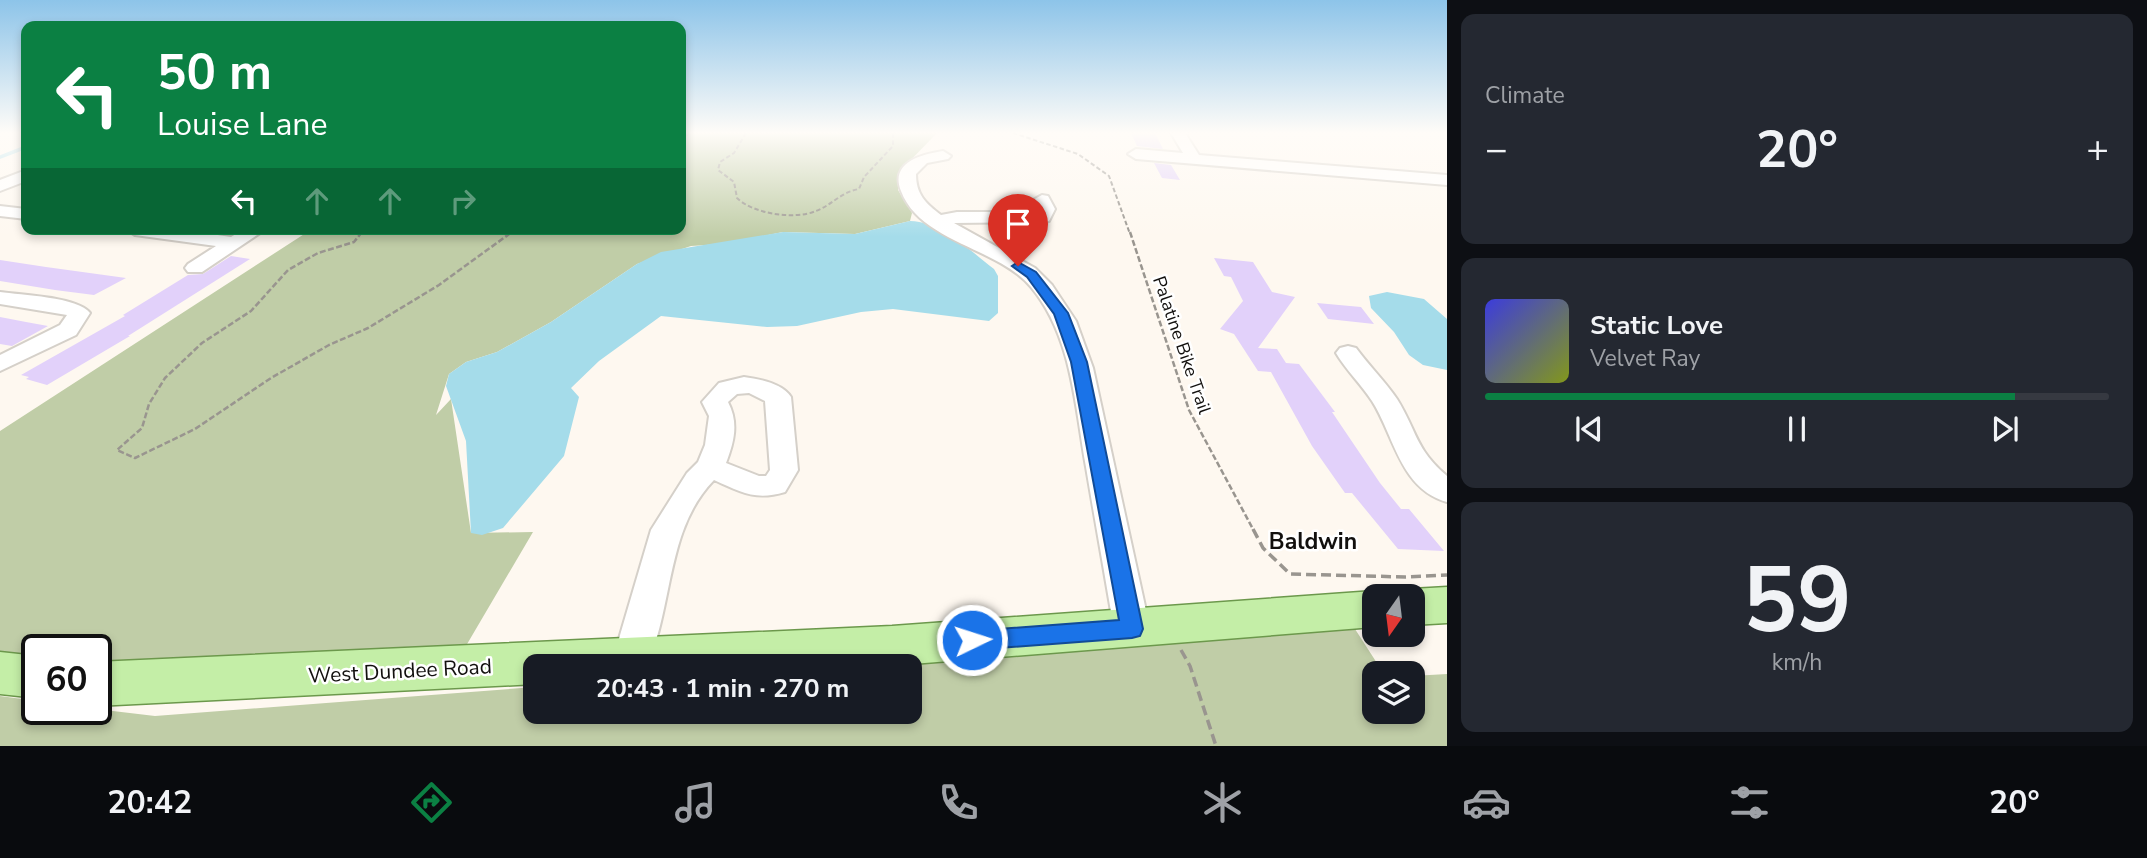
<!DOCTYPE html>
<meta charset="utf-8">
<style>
:root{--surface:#171b24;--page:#242831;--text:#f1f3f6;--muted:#9ea1a6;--line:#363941;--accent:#0b8043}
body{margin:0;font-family:"Nunito Sans",sans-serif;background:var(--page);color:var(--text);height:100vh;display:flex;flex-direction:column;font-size:26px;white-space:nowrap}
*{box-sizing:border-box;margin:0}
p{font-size:23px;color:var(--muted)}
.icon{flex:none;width:38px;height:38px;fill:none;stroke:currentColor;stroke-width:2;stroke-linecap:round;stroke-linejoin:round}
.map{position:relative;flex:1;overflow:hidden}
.sheet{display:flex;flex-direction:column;gap:14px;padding:14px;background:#0d0f14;width:700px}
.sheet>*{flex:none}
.banner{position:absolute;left:21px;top:21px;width:665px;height:214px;border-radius:14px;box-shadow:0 4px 10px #0003;background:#0b8043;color:#fff;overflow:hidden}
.needle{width:46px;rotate:194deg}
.buttons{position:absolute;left:1362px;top:584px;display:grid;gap:14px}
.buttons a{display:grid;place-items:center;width:63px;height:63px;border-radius:14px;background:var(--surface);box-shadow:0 4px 10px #0003;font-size:35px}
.speed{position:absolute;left:21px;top:634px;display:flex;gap:14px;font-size:35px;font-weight:700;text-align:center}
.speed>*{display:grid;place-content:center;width:91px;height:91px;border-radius:50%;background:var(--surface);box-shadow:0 4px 10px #0003;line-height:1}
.speed .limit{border:4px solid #111;border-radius:10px;background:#fff;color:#111}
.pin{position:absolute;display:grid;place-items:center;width:60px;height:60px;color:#fff;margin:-72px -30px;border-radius:50% 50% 50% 0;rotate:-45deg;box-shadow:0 0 7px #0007}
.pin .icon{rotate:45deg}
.me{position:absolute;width:77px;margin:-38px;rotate:86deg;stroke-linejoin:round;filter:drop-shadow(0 0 5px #0008)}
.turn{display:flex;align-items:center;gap:24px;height:147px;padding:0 21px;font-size:32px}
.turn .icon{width:91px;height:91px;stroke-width:2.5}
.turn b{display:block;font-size:49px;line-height:60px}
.lanes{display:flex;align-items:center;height:66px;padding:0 21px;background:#0003;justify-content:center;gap:35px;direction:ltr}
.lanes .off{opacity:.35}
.big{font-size:52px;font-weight:700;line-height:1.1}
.sheet .card{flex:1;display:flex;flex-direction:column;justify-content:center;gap:10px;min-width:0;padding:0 24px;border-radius:14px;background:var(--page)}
.sheet .dial{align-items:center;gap:0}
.dial b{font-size:91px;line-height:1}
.song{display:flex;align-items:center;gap:21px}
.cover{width:84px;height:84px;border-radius:10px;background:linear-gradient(135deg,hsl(240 70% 55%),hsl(70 70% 35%))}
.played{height:7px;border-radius:4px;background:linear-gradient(90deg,var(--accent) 85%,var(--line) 85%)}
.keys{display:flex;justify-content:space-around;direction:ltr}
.heat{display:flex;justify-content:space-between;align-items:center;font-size:38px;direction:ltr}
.trip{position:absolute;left:523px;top:654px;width:399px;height:70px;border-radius:14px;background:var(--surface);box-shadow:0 4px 10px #0003;font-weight:700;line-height:70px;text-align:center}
.tabs{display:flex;height:112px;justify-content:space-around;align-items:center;background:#090b0e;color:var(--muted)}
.tabs .icon{width:49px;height:49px}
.tabs .on{color:var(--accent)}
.tabs b{font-size:32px;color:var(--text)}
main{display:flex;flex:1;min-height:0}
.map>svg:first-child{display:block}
.green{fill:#c0cda7}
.water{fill:#a5dcea}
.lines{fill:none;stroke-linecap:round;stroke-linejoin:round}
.stream{stroke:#a5dcea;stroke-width:3.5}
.building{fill:#e2d1fa}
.minor-casing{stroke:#d5d0c9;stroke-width:4}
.major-casing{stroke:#6c984c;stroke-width:3}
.path-far2{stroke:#99958f;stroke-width:2;stroke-dasharray:4.5 2.5;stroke-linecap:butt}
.path-far1{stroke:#99958f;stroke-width:2.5;stroke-dasharray:6 2.5;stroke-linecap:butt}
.path{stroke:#99958f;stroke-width:3.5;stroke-dasharray:10 5;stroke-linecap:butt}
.minor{fill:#fff;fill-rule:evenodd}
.major{fill:#c4eea7;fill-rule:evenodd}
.route{fill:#1a73e8;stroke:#114b97;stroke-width:2}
.labels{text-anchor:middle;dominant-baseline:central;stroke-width:5;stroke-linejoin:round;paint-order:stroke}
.street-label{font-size:18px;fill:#12100e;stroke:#fff}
.near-street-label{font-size:21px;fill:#12100e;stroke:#fff}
.near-neighbourhood-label{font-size:23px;font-weight:bold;fill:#12100e;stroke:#fff}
</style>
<main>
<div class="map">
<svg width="1447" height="746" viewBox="0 0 1447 746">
<rect width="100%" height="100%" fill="#fef8f0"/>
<!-- green -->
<path class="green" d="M681 133H937L901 170 898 190 912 213 910 221 855 234 783 232 722 244 691 246 637 264 551 322 497 352 466 362 449 374 436 415 451 399 471 533 533 532 453 668 96 675V649H37V673L0 672V431L312 229H681Z
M1355 629 1384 674H1374V712H1412V676L1447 674V746H0V696L37 701V709H96L155 716 535 687 536 712H910V667H817Z"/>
<!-- water -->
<path class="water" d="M910 221C942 222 969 250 994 269L998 276V313L989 321 893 309 861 312 797 326 767 327 661 316 599 361 571 388 579 397 564 456 503 528 482 535 471 533 466 441 446 386 449 374 466 362 497 352 551 322 637 264 661 252 783 232 855 234Z
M1387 292 1424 299 1447 319V370L1423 365 1409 355 1394 332 1371 308 1369 296Z"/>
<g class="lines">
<!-- stream -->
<path class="stream" d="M0 157 26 147"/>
</g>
<!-- building -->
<path class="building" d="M1131 133H1155L1163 149 1137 146Z
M1154 163 1171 165 1180 180 1162 178Z
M231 256 250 259 128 336H130L47 385 26 379 29 377 21 375 125 316 123 315 188 275 203 274Z
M1214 258 1253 262 1272 292 1295 297 1258 348 1277 349 1286 363 1299 364 1335 412H1332L1380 483 1401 509H1409L1444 551 1398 549 1352 493H1345L1312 446 1271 372 1258 371 1234 334 1220 329 1243 301 1231 277 1224 276Z
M0 260 46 267 126 278 94 295 55 290 0 281Z
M1317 303 1361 307 1374 324 1328 319Z
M0 317 26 322 48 326 12 346 0 344Z"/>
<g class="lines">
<defs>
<path id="minor" d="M1171 133H1185L1199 155 1447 175V185L1136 159 1128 154 1136 149 1183 153Z
M943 151 951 156 948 159 927 163 916 174C916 194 925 203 941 215L957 212H1036L1033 200 1042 195 1048 196 1055 209 1049 221 1043 222 954 223 1035 268 1052 285 1076 321 1093 368 1150 629 1144 640 1132 644 1120 640 1114 629C1105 575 1095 521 1086 467 1075 406 1072 336 1031 287 999 248 920 242 901 191 889 162 923 154 943 151Z
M26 170V181L0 191V180Z
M0 206 26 209V219L0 216Z
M126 229H177L231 237 244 229H266L202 272H188L185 268 188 264 216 246 135 235Z
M0 292C20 295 79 297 90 313L76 335 0 371V355L60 325 67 315 0 304Z
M1348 346 1356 348C1369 366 1385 381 1397 399 1417 431 1415 449 1447 476V502C1400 489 1394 435 1372 401 1361 384 1346 370 1336 353L1340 348Z
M744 377C759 379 782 383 791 397L798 470 785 492C755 501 741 492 714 480 665 530 674 607 646 667H616L613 659 651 530 687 473 698 462 705 445 709 416 702 402 719 383ZM749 393 765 401 770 470 766 476H759L726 463C734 442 739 423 728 402L737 394Z"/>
<path id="major" d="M1447 587V623L1412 625V597H1395L1412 589Z
M1374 591 1390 597H1374V627L875 667H536V684L96 706V662L892 626Z
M0 652 37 656V698L0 694Z"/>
</defs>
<!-- minor casing -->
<use href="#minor" class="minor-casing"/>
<!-- major casing -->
<use href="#major" class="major-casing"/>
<!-- path-far2 -->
<path class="path-far2" d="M746 133 734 153 720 162 718 170 734 182 737 198C753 214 795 220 816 211 832 205 841 192 859 189L864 177 893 146V133
M1013 133 1078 154 1109 176 1130 234
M681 141 689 133
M361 234 365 229
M510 234 517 229"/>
<!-- path-far1 -->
<path class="path-far1" d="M362 232 354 242 318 253 288 270 251 311 202 343 165 378 149 404 142 428 117 450 135 458 195 429 271 378 329 345 368 328 439 285 512 232
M1130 232 1189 410 1254 531"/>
<!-- path -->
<path class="path" d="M1253 529 1263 548 1290 574 1405 577 1447 575
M1181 650 1190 666 1216 746"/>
<!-- minor -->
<use href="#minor" class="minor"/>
<!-- major -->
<use href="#major" class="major"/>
</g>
<!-- sky -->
<linearGradient id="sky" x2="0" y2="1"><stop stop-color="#8dc4e9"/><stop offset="0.56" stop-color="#fffcf8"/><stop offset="1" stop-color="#fffcf8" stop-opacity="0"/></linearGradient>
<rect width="1447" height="237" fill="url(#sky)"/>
<!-- route -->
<path class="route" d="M1018 262 1036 272 1068 313 1087 362 1143 629 1140 636 1132 638 972 650 964 648 960 640 964 633 972 631 1119 620 1071 362 1054 314 1027 277 1012 266Z"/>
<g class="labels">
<!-- street labels -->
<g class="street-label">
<text transform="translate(1182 345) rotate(71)">Palatine Bike Trail</text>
</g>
<!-- near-street labels -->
<g class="near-street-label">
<text transform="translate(400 671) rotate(-3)">West Dundee Road</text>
</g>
<!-- near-neighbourhood labels -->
<g class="near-neighbourhood-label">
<text x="1313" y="541">Baldwin</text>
</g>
</g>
</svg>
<div class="buttons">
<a><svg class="needle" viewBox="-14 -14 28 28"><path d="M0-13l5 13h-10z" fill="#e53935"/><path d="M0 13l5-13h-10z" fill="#9ea1a6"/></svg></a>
<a><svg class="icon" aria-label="layers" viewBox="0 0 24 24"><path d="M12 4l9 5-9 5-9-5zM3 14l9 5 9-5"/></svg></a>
</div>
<div class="speed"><div class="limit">60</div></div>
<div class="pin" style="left:1018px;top:266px;background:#d93025"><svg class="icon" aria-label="arrive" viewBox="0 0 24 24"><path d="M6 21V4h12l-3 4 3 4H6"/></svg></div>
<svg class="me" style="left:972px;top:640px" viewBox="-20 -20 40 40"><circle r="17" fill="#1a73e8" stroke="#fff" stroke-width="3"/><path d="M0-11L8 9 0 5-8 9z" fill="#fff"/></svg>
<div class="trip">20:43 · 1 min · 270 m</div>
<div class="banner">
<div class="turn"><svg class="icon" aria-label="left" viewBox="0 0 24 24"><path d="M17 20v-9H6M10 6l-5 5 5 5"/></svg><div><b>50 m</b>Louise Lane</div></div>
<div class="lanes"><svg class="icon" aria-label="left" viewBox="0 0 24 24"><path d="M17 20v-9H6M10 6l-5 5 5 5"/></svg><svg class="icon off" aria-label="ahead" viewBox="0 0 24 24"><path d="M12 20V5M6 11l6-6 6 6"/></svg><svg class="icon off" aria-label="ahead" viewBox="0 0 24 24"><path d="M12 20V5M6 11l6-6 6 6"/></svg><svg class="icon off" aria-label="right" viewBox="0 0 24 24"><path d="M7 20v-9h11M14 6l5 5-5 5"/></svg></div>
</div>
</div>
<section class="sheet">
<div class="card"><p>Climate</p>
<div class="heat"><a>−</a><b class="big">20°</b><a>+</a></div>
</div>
<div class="card">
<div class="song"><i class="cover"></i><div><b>Static Love</b><p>Velvet Ray</p></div></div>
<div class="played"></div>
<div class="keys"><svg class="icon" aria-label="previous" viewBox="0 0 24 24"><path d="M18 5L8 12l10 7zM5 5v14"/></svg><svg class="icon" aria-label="pause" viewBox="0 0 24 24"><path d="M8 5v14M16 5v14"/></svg><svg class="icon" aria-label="next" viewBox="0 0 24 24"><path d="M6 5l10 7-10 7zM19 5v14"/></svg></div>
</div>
<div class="card dial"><b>59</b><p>km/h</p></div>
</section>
</main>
<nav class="tabs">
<b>20:42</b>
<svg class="icon on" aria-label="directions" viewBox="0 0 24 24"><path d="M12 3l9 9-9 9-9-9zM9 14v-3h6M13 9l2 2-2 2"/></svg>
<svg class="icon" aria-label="music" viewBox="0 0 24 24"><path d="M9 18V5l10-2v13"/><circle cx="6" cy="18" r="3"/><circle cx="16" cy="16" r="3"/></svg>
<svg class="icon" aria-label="phone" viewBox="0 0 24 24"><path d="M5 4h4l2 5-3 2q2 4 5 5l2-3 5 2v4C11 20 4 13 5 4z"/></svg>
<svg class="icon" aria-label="climate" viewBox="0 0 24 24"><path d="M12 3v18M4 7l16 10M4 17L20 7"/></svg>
<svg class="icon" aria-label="car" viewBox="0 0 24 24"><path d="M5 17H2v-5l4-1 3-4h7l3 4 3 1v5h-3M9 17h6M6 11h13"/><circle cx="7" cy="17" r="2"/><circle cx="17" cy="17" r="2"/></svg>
<svg class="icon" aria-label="filters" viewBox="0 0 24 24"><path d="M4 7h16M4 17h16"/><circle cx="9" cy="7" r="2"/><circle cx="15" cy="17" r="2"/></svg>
<b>20°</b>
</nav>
